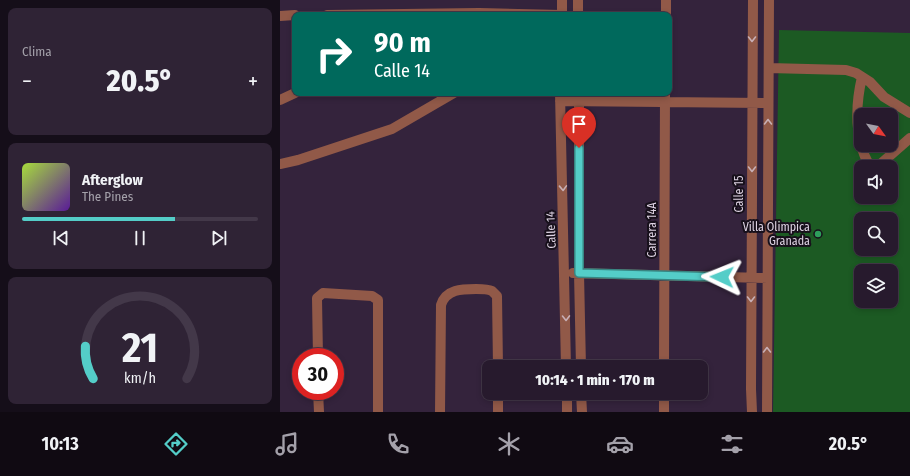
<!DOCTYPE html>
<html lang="es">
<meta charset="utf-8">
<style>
:root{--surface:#271a2d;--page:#2f2335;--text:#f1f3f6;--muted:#a4a1aa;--line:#433849;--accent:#54cdc8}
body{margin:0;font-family:"Fira Sans Condensed",sans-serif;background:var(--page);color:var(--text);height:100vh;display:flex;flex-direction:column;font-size:15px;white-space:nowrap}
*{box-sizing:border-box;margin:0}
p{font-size:13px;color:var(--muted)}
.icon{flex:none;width:22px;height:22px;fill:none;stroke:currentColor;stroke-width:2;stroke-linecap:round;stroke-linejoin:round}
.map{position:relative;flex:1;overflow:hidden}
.drawer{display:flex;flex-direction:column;gap:8px;padding:8px;background:#150e19;width:280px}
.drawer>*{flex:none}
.banner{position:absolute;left:12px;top:12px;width:380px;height:84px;border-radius:8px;box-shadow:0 2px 6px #0003,0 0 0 1px var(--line);background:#00695c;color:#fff;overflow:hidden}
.needle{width:26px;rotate:123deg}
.fabs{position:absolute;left:574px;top:108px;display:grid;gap:8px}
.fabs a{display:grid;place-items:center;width:44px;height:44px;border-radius:8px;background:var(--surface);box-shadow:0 2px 6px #0003,0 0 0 1px var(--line);font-size:20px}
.speed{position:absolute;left:12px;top:348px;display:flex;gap:8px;font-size:20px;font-weight:700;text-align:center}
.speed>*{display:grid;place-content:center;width:52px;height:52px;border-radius:50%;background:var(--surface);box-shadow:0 2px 6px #0003,0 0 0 1px var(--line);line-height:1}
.speed .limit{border:6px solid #d22;background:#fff;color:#111}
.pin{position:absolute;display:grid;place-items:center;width:34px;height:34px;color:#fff;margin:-41px -17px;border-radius:50% 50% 50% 0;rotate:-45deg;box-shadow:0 0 4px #0007}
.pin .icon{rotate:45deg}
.me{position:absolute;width:44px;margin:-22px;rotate:272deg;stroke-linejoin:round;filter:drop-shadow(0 0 3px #0008)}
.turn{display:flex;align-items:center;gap:14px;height:84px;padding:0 16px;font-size:18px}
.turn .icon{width:52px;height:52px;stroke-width:2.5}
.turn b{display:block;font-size:28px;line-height:34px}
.big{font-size:30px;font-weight:800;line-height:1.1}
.drawer .tile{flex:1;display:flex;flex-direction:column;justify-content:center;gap:6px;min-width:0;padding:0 14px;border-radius:8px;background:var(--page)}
.drawer .dial{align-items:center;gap:0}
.dial svg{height:104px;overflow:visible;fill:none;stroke:var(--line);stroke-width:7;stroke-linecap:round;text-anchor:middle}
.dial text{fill:var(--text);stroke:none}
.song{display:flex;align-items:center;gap:12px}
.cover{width:48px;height:48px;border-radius:6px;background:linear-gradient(135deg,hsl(80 70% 55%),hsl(270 70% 35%))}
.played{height:4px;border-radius:2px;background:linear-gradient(90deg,var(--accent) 65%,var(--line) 65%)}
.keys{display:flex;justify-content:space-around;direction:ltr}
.heat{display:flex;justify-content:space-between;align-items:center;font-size:22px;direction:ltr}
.trip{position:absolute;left:202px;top:360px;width:226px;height:40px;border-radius:8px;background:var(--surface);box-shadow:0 2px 6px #0003,0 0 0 1px var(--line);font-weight:800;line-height:40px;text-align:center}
.tab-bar{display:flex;height:64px;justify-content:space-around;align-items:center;background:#100a12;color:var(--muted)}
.tab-bar .icon{width:28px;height:28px}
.tab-bar .current{color:var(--accent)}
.tab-bar b{font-size:18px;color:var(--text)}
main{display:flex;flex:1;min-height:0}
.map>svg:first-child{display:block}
.pitch{fill:#1c5a23;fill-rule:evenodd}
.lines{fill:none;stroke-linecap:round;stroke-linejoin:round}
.minor{stroke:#915948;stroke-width:10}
.oneway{stroke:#c8afb5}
.route-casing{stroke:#378582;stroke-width:10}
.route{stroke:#54cdc8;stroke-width:7}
.leisure-dot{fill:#2e9e5b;stroke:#17101b;stroke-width:1.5}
.labels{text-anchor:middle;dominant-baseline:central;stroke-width:4;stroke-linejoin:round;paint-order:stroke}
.street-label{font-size:12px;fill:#dfd4e4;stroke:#17101b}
.poi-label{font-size:12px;fill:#dfd4e4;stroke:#17101b;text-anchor:end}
</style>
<main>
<section class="drawer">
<div class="tile"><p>Clima</p>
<div class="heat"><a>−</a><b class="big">20.5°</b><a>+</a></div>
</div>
<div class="tile">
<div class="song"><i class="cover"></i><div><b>Afterglow</b><p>The Pines</p></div></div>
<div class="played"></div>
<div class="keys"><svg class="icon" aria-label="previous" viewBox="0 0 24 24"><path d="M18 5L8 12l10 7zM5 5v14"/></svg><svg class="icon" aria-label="pause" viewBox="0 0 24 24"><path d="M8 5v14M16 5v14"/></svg><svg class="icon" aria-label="next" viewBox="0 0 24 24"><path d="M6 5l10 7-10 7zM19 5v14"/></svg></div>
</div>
<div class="tile dial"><svg viewBox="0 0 100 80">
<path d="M14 69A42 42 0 1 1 86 69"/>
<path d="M14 69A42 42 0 0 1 8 44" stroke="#54cdc8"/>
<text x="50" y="56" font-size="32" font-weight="700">21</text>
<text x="50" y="72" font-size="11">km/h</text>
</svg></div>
</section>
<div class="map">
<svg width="630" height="412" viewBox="0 0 630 412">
<rect width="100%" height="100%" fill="#34233c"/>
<!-- pitch -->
<path class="pitch" d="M499 30 630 33V412H493ZM581 115H611V145H581ZM581 167H611V197H581ZM581 219H611V249H581ZM581 271H611V301H581Z"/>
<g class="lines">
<!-- minor -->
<path class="minor" d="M298 0V15
M47 15 199 13 281 15
M282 15V0
M386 15V0
M0 16 15 15
M489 68 566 70 576 73 590 82 604 97 630 113
M582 77C575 107 575 140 590 167
M280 93 286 367
M299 93V273L301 367
M0 100 15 93
M280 101 488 103
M0 164 18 160 112 129 174 93
M597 167 630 138
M293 273 487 278
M38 357 37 298 43 293 92 296 98 300V412
M384 367 385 93
M38 391 39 412
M218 393V412
M287 393V412
M301 393 302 412
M160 412 161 305C166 289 182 289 196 289 201 289 208 289 212 291 213 292 216 295 217 296L218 367
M384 412V393
M472 412 471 389 473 0
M487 412 489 0"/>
</g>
<!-- one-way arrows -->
<defs><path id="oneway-chevron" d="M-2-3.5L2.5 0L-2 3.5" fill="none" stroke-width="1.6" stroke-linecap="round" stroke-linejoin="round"/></defs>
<g class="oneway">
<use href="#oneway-chevron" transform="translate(472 39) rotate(90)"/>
<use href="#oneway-chevron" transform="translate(488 122) rotate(-90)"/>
<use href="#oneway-chevron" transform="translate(472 169) rotate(90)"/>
<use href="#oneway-chevron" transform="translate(283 188) rotate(88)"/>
<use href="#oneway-chevron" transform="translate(471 299) rotate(90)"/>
<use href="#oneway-chevron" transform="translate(286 318) rotate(89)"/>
<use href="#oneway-chevron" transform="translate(487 350) rotate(-90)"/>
</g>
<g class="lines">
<defs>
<path id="route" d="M299 148V273L442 277"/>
</defs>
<!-- route casing -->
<use href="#route" class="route-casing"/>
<!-- route -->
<use href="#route" class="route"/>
</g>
<!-- markers -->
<circle class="leisure-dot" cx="538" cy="234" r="4"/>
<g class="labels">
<!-- street labels -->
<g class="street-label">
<text transform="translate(459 194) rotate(-90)">Calle 15</text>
<text transform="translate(271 230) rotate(-92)">Calle 14</text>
<text transform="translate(372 230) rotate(-90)">Carrera 14A</text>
</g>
<!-- poi labels -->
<g class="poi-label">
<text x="530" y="227">Villa Olimpica<tspan x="530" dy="14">Granada</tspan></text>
</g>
</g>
</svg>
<div class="fabs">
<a><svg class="needle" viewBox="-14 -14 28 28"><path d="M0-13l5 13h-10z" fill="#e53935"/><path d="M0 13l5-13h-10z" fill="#a4a1aa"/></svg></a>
<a><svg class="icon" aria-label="sound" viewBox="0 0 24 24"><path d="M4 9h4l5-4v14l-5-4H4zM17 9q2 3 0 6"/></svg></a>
<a><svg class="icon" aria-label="search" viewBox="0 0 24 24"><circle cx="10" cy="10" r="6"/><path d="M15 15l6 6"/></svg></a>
<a><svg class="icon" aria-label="layers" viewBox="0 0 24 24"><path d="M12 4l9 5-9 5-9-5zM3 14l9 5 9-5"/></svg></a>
</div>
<div class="speed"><div class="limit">30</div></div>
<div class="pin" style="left:299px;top:148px;background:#d93025"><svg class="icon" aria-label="arrive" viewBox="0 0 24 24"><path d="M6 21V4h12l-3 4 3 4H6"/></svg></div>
<svg class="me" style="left:442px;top:277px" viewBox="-20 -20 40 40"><path d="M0-17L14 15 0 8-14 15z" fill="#54cdc8" stroke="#fff" stroke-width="4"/></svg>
<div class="trip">10:14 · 1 min · 170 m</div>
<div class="banner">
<div class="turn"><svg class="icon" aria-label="right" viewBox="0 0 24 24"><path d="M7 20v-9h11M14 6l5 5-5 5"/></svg><div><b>90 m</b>Calle 14</div></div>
</div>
</div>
</main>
<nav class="tab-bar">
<b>10:13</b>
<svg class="icon current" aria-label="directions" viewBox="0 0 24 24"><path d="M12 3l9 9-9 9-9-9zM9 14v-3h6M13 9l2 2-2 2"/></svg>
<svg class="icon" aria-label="music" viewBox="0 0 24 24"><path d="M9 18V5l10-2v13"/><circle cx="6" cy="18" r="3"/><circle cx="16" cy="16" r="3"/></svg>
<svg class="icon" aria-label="phone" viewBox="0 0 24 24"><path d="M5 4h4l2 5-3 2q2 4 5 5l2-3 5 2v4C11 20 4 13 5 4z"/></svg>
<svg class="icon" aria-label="climate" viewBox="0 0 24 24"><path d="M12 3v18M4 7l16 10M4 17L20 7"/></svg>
<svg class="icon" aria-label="car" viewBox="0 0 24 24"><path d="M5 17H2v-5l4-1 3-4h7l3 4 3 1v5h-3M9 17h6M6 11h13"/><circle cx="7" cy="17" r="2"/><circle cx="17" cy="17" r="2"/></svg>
<svg class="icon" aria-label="filters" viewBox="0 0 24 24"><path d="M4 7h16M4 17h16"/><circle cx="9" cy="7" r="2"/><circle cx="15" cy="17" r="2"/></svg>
<b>20.5°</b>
</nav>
